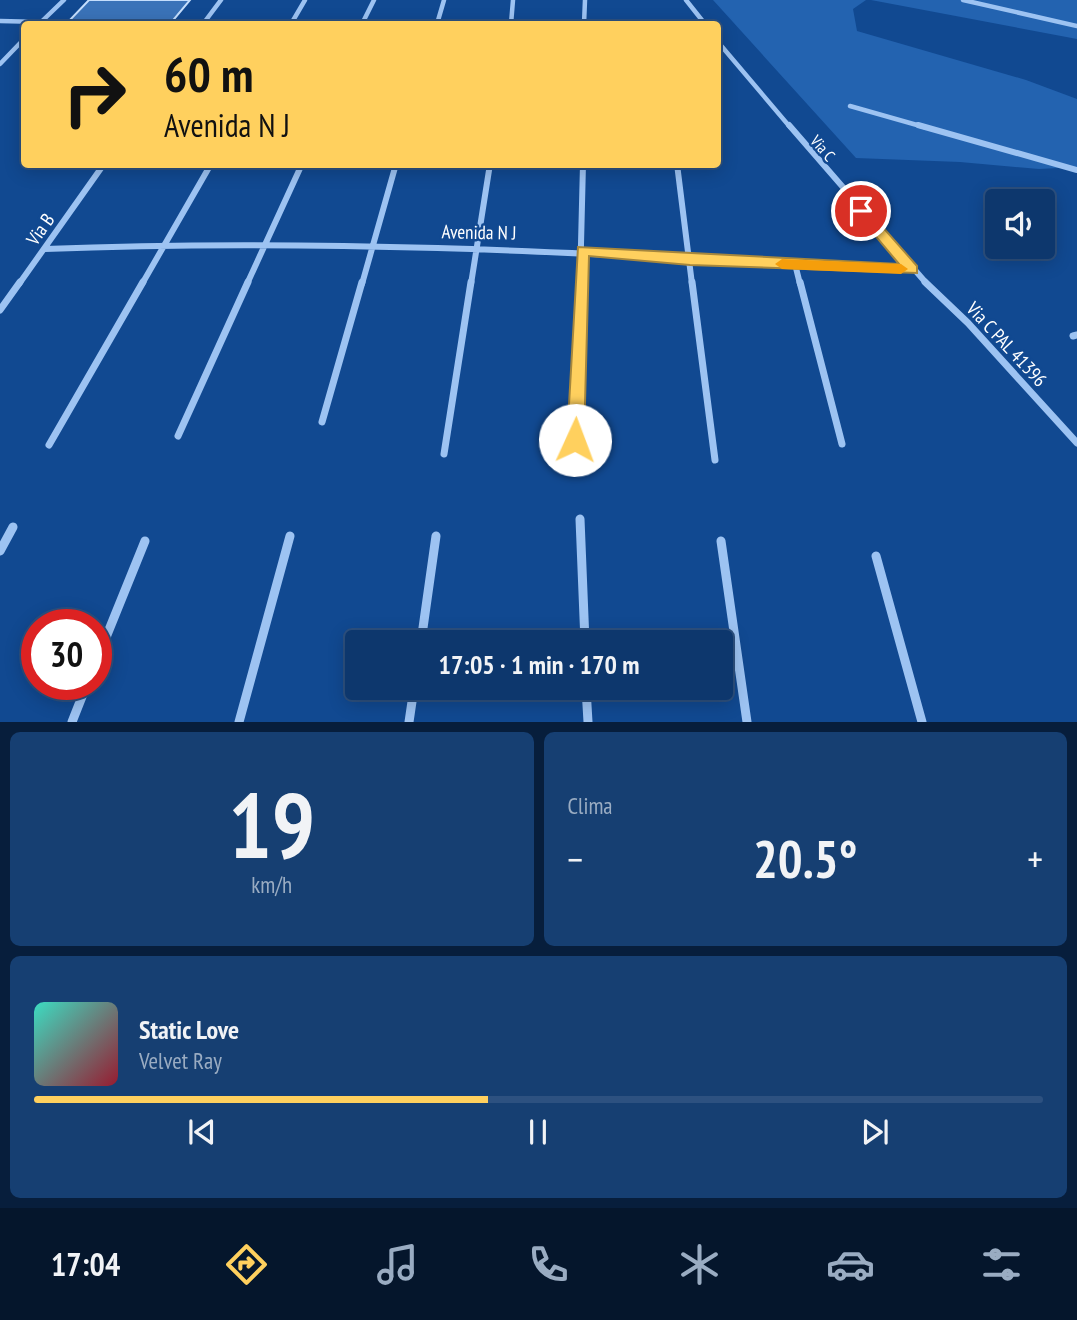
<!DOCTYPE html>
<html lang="pt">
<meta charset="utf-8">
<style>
:root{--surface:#0d376d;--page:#163f72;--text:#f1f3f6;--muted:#9aacc2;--line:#2d5180;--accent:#ffd05e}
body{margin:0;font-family:"PT Sans Narrow",sans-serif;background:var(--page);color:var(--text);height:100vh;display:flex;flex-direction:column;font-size:26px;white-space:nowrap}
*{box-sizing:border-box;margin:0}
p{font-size:23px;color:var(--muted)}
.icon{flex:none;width:38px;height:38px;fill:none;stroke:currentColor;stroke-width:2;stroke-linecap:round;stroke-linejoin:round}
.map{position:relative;height:722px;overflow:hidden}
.drawer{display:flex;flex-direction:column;gap:10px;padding:10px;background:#071e3c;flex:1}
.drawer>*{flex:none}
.top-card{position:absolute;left:21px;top:21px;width:700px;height:147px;border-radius:7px;box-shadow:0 4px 18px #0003,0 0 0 2px var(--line);background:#ffd05e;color:#111;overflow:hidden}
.buttons{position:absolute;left:985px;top:189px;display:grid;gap:14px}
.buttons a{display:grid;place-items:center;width:70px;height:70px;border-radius:7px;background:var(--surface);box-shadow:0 4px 18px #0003,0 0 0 2px var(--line);font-size:35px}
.speed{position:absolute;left:21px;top:609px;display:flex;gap:14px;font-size:35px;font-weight:700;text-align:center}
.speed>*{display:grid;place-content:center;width:91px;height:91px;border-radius:50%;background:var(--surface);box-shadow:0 4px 18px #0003,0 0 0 2px var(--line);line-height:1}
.speed .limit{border:10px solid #d22;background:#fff;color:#111}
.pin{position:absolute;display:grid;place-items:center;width:60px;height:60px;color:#fff;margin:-30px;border:4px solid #fff;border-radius:50%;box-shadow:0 2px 7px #0007}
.me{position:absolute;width:77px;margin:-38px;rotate:2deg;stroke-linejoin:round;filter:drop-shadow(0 0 5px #0008)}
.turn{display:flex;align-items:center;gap:24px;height:147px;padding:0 28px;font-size:32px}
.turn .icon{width:91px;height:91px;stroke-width:2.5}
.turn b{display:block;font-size:49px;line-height:60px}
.big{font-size:52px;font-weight:700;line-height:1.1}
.drawer .widget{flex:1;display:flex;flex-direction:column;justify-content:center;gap:10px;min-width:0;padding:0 24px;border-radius:10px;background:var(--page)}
.drawer .dial{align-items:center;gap:0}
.dial b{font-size:91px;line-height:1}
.song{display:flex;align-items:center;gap:21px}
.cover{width:84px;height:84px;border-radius:10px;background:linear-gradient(135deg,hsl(170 70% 55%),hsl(350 70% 35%))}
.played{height:7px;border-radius:4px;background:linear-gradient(90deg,var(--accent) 45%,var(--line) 45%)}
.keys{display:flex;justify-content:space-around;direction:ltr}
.heat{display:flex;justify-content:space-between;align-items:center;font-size:38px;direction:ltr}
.drawer .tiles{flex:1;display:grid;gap:10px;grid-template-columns:1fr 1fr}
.widget:last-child{grid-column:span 2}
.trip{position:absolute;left:345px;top:630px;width:388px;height:70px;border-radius:7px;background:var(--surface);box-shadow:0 4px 18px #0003,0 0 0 2px var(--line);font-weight:700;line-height:70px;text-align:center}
.menu{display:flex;height:112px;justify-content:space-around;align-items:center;background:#05162c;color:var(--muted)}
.menu .icon{width:49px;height:49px}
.menu .active{color:var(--accent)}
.menu b{font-size:32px;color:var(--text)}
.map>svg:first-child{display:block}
.green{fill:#2363b0}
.building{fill:#3a73b9;stroke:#c4defd;stroke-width:2}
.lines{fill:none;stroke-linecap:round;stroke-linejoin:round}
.minor-far3{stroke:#9dc3f2;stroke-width:4.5}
.minor-far2{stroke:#9dc3f2;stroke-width:6}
.minor-far1{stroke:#9dc3f2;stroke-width:7}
.minor{stroke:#9dc3f2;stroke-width:9}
.route{fill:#ffd05e;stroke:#a6873d;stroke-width:2}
.slow{fill:#f59e0b}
.labels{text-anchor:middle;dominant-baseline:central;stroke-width:5;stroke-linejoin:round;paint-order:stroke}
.far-street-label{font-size:16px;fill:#fff;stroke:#114991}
.street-label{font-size:19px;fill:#fff;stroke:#114991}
</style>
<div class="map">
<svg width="1077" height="722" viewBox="0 0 1077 722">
<rect width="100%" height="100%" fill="#114991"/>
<!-- green -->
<path class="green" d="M713 0H866L853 9 857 31 1026 80 1077 99V167L1039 169 960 162 856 158Z
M871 0H1077V39Z"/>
<!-- building -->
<path class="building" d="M89 0H190L170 24 67 23Z"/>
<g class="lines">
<!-- minor-far3 -->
<path class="minor-far3" d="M686 0 705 24
M963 0 1077 26
M0 21 42 22
M39 24 64 0
M203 24 221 0
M291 24 305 0
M362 24 374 0
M437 24 444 0
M511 24 513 0
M584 24 585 0
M718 42 790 127
M0 64 24 39
M850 106 924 127"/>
<!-- minor-far2 -->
<path class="minor-far2" d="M789 125 927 284
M918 125 1077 170
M677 164 692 284
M45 249C335 237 622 255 912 270
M795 264 800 284
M19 284 104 164
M142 284 211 164
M247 284 302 164
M362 284 396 164
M471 284 490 164
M580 284 583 164"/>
<!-- minor-far1 -->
<path class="minor-far1" d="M692 282 715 460
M800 282 842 444
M925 282 968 323 1077 443
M0 310 20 282
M1073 336 1077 335
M322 422 362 282
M178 436 248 282
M575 440 580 282
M49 445 143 282
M444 454 471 282"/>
<!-- minor -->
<path class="minor" d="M580 519 585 642
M721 541 747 722
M0 551 13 527
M876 556 922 722
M421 642 436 536
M96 662 145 541
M586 688 588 722
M72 722 87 684
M239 722 290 536
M409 722 414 688"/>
</g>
<!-- route -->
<path class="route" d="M861 206 866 208 917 266V273L690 265 589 256 584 440 582 445 575 447 569 445 567 440 578 247 899 264 857 214V208Z"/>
<!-- slow -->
<path class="slow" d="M782 259 901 264 908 269 901 274 782 269 775 264Z"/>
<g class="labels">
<!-- far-street labels -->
<g class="far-street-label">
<text transform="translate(823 148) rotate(49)">Via C</text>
</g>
<!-- street labels -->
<g class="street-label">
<text transform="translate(40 229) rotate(-55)">Via B</text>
<text transform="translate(479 232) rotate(1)">Avenida N J</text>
<text transform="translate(1007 344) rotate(47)">Via C PAL 41396</text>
</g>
</g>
</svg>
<div class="buttons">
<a><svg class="icon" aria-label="sound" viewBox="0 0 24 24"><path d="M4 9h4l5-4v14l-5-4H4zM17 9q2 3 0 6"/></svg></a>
</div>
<div class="speed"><div class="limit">30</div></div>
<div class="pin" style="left:861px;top:211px;background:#d93025"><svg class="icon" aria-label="arrive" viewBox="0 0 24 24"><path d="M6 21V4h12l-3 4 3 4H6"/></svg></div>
<svg class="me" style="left:575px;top:440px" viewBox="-20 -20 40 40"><circle r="19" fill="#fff"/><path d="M0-13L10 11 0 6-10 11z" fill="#ffd05e"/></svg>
<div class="trip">17:05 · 1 min · 170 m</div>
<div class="top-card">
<div class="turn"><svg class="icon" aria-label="right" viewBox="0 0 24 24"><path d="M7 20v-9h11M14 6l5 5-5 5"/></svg><div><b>60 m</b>Avenida N J</div></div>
</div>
</div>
<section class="drawer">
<div class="tiles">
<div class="widget dial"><b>19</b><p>km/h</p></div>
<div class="widget"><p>Clima</p>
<div class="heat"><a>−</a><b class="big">20.5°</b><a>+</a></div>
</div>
<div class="widget">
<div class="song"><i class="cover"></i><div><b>Static Love</b><p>Velvet Ray</p></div></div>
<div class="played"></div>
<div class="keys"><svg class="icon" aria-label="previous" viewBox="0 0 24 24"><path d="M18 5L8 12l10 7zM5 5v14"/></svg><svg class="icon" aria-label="pause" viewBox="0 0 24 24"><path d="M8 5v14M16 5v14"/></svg><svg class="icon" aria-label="next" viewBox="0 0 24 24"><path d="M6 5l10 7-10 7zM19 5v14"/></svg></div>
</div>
</div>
</section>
<nav class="menu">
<b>17:04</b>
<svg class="icon active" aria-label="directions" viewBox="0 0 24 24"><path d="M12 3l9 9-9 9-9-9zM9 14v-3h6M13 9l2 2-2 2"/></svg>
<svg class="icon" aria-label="music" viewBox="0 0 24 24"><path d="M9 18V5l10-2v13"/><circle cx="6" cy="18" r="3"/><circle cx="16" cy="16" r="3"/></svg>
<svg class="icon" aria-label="phone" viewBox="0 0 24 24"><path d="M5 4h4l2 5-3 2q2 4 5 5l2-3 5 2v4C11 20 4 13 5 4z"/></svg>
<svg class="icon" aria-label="climate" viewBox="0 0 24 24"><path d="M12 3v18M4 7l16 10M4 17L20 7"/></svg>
<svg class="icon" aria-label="car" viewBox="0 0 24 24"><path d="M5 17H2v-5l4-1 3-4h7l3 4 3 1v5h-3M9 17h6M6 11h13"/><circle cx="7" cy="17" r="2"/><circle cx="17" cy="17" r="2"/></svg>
<svg class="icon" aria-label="filters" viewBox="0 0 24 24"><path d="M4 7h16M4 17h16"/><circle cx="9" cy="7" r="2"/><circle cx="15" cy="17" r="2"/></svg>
</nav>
